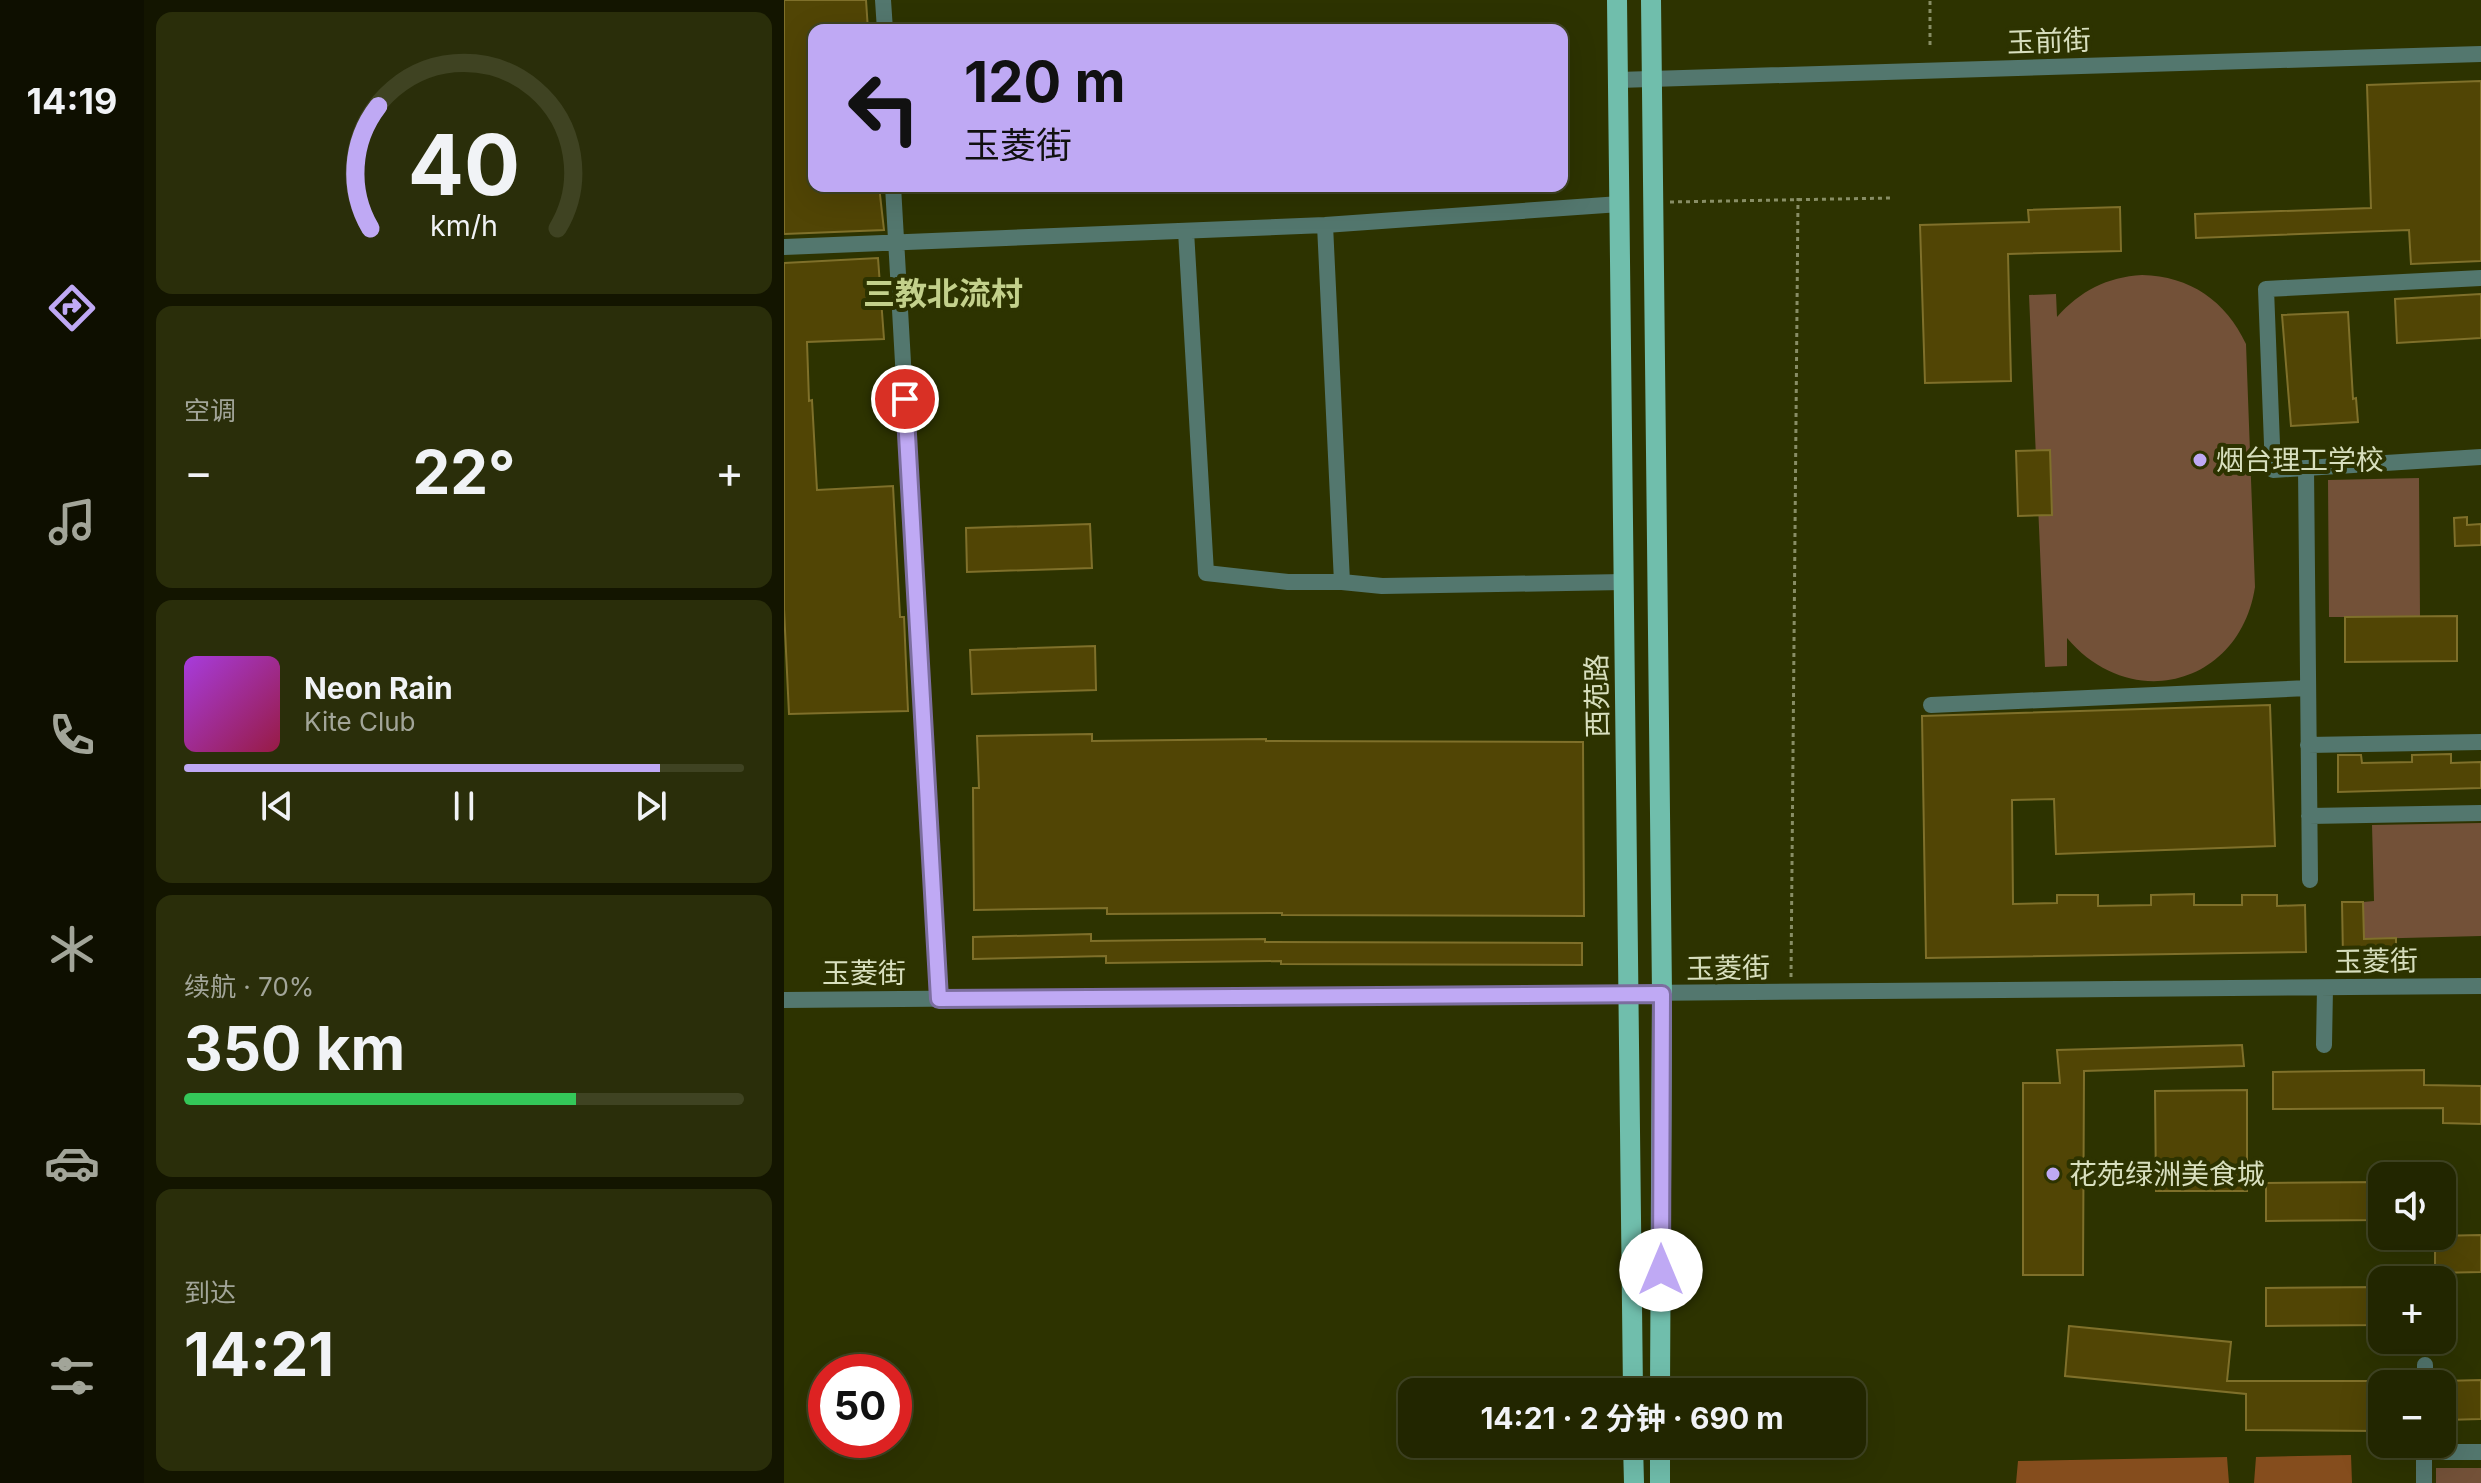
<!DOCTYPE html>
<html lang="zh">
<meta charset="utf-8">
<style>
:root{--surface:#222600;--page:#2a2e0a;--text:#f1f3f6;--muted:#a2a599;--line:#3f4322;--accent:#bfa9f4}
body{margin:0;font-family:Inter,"Noto Sans SC",sans-serif;background:var(--page);color:var(--text);height:100vh;display:flex;flex-direction:column;font-size:30px;white-space:nowrap}
*{box-sizing:border-box;margin:0}
p{font-size:26px;color:var(--muted)}
.icon{flex:none;width:44px;height:44px;fill:none;stroke:currentColor;stroke-width:2;stroke-linecap:round;stroke-linejoin:round}
.map{position:relative;flex:1;overflow:hidden}
.side{display:flex;flex-direction:column;gap:12px;padding:12px;background:#131500;width:640px}
.side>*{flex:none}
.hud{position:absolute;left:24px;top:24px;width:760px;height:168px;border-radius:16px;box-shadow:0 8px 32px #0002,0 0 0 2px var(--line);background:#bfa9f4;color:#111;overflow:hidden}
.buttons{position:absolute;left:1584px;top:1162px;display:grid;gap:16px}
.buttons a{display:grid;place-items:center;width:88px;height:88px;border-radius:16px;background:var(--surface);box-shadow:0 8px 32px #0002,0 0 0 2px var(--line);font-size:40px}
.speed{position:absolute;left:24px;top:1354px;display:flex;gap:16px;font-size:40px;font-weight:700;text-align:center}
.speed>*{display:grid;place-content:center;width:104px;height:104px;border-radius:50%;background:var(--surface);box-shadow:0 8px 32px #0002,0 0 0 2px var(--line);line-height:1}
.speed .limit{border:12px solid #d22;background:#fff;color:#111}
.pin{position:absolute;display:grid;place-items:center;width:68px;height:68px;color:#fff;margin:-34px;border:4px solid #fff;border-radius:50%;box-shadow:0 2px 8px #0007}
.me{position:absolute;width:88px;margin:-44px;rotate:0deg;stroke-linejoin:round;filter:drop-shadow(0 0 6px #0008)}
.turn{display:flex;align-items:center;gap:28px;height:168px;padding:0 24px;font-size:36px}
.turn .icon{width:104px;height:104px;stroke-width:2.5}
.turn b{display:block;font-size:56px;line-height:68px}
.big{font-size:60px;font-weight:700;line-height:1.1}
.side .widget{flex:1;display:flex;flex-direction:column;justify-content:center;gap:12px;min-width:0;padding:0 28px;border-radius:16px;background:var(--page)}
.side .dial{align-items:center;gap:0}
.dial svg{height:208px;overflow:visible;fill:none;stroke:var(--line);stroke-width:7;stroke-linecap:round;text-anchor:middle}
.dial text{fill:var(--text);stroke:none}
.song{display:flex;align-items:center;gap:24px}
.cover{width:96px;height:96px;border-radius:12px;background:linear-gradient(135deg,hsl(280 70% 55%),hsl(340 70% 35%))}
.played{height:8px;border-radius:4px;background:linear-gradient(90deg,var(--accent) 85%,var(--line) 85%)}
.keys{display:flex;justify-content:space-around;direction:ltr}
.heat{display:flex;justify-content:space-between;align-items:center;font-size:44px;direction:ltr}
.charge{height:12px;border-radius:6px;background:linear-gradient(90deg,#34c759 70%,var(--line) 0)}
.trip{position:absolute;left:614px;top:1378px;width:468px;height:80px;border-radius:16px;background:var(--surface);box-shadow:0 8px 32px #0002,0 0 0 2px var(--line);font-weight:700;line-height:80px;text-align:center}
main{display:flex;flex:1;min-height:0}
.tabs{display:flex;flex-direction:column;width:144px;justify-content:space-around;align-items:center;background:#0e0f00;color:var(--muted)}
.tabs .icon{width:56px;height:56px}
.tabs .selected{color:var(--accent)}
.tabs b{font-size:36px;color:var(--text)}
.map>svg:first-child{display:block}
.green{fill:#735138}
.forest{fill:#854d1d}
.building{fill:#514505;stroke:#7f702a;stroke-width:2}
.lines{fill:none;stroke-linecap:round;stroke-linejoin:round}
.path{stroke:#888e65;stroke-width:3;stroke-dasharray:4 4;stroke-linecap:butt}
.minor{stroke:#53776e;stroke-width:16}
.major{stroke:#70beac;stroke-width:20}
.route-casing{stroke:#7c6e9f;stroke-width:20}
.route{stroke:#bfa9f4;stroke-width:14}
.poi-dot{fill:#bfa9f4;stroke:#2d3300;stroke-width:3}
.labels{text-anchor:middle;dominant-baseline:central;stroke-width:8;stroke-linejoin:round;paint-order:stroke}
.street-label{font-size:28px;fill:#d8dfbe;stroke:#2d3300}
.poi-label{font-size:28px;fill:#d8dfbe;stroke:#2d3300;text-anchor:start}
.quarter-label{font-size:32px;font-weight:bold;fill:#c3d08b;stroke:#2d3300}
</style>
<main>
<nav class="tabs">
<b>14:19</b>
<svg class="icon selected" aria-label="directions" viewBox="0 0 24 24"><path d="M12 3l9 9-9 9-9-9zM9 14v-3h6M13 9l2 2-2 2"/></svg>
<svg class="icon" aria-label="music" viewBox="0 0 24 24"><path d="M9 18V5l10-2v13"/><circle cx="6" cy="18" r="3"/><circle cx="16" cy="16" r="3"/></svg>
<svg class="icon" aria-label="phone" viewBox="0 0 24 24"><path d="M5 4h4l2 5-3 2q2 4 5 5l2-3 5 2v4C11 20 4 13 5 4z"/></svg>
<svg class="icon" aria-label="climate" viewBox="0 0 24 24"><path d="M12 3v18M4 7l16 10M4 17L20 7"/></svg>
<svg class="icon" aria-label="car" viewBox="0 0 24 24"><path d="M5 17H2v-5l4-1 3-4h7l3 4 3 1v5h-3M9 17h6M6 11h13"/><circle cx="7" cy="17" r="2"/><circle cx="17" cy="17" r="2"/></svg>
<svg class="icon" aria-label="filters" viewBox="0 0 24 24"><path d="M4 7h16M4 17h16"/><circle cx="9" cy="7" r="2"/><circle cx="15" cy="17" r="2"/></svg>
</nav>
<section class="side">
<div class="widget dial"><svg viewBox="0 0 100 80">
<path d="M14 69A42 42 0 1 1 86 69"/>
<path d="M14 69A42 42 0 0 1 17 22" stroke="#bfa9f4"/>
<text x="50" y="56" font-size="32" font-weight="700">40</text>
<text x="50" y="72" font-size="11">km/h</text>
</svg></div>
<div class="widget"><p>空调</p>
<div class="heat"><a>−</a><b class="big">22°</b><a>+</a></div>
</div>
<div class="widget">
<div class="song"><i class="cover"></i><div><b>Neon Rain</b><p>Kite Club</p></div></div>
<div class="played"></div>
<div class="keys"><svg class="icon" aria-label="previous" viewBox="0 0 24 24"><path d="M18 5L8 12l10 7zM5 5v14"/></svg><svg class="icon" aria-label="pause" viewBox="0 0 24 24"><path d="M8 5v14M16 5v14"/></svg><svg class="icon" aria-label="next" viewBox="0 0 24 24"><path d="M6 5l10 7-10 7zM19 5v14"/></svg></div>
</div>
<div class="widget"><p>续航 · 70%</p><b class="big">350 km</b><div class="charge"></div></div>
<div class="widget"><p>到达</p><b class="big">14:21</b></div>
</section>
<div class="map">
<svg width="1697" height="1483" viewBox="0 0 1697 1483">
<rect width="100%" height="100%" fill="#2d3300"/>
<!-- green -->
<path class="green" d="M1358 275C1406 276 1442 301 1462 344L1471 587C1456 685 1347 714 1283 638V666L1261 667 1245 295 1272 294 1273 317C1296 291 1323 277 1358 275Z
M1635 478 1636 617H1545L1544 480Z
M1697 823V936L1580 939 1579 902 1590 901 1588 825Z
M1652 1468H1697V1483H1652Z"/>
<!-- forest -->
<path class="forest" d="M1567 1455 1568 1483H1470L1472 1457Z
M1443 1457 1445 1483H1232L1234 1461Z"/>
<!-- building -->
<path class="building" d="M0 0H82L84 30H30V186H95L100 230 0 234Z
M1697 81V261L1627 264 1625 230 1412 238 1411 214 1587 208 1583 85Z
M1336 207 1337 251 1224 254 1227 381 1141 383 1136 225 1245 222 1244 210Z
M94 258 100 339 23 342 25 401 28 400 33 490 109 486 116 617H120L124 711 5 714 0 609V263Z
M1697 294V338L1613 343 1611 299Z
M1564 312 1569 399 1572 398 1574 422 1507 426 1498 315Z
M1266 450 1268 515 1234 516 1232 451Z
M1683 517V525L1697 524V545L1671 546 1670 518Z
M306 524 308 568 183 572 182 528Z
M1673 616V661L1561 662V617Z
M311 646 312 690 188 694 186 650Z
M1486 705 1491 846 1272 854 1270 799 1228 800 1229 904 1273 903V895H1314V906L1367 905V895L1410 894V905H1458V895H1493V906L1521 905 1522 952 1142 958 1138 716Z
M308 734V741L482 739V741L799 742 800 916 498 915V913L323 914V908L190 910 189 788H195L193 736Z
M1667 754V763L1697 762V788L1554 792V755H1577L1578 763 1628 762V755Z
M1558 902H1579L1580 939 1612 938V957L1559 958Z
M307 934V941L481 939V942L798 943V965L497 964V961L322 963V956L189 959V937Z
M1458 1045 1460 1066 1300 1071 1299 1275H1239V1083H1276L1273 1050Z
M1640 1070V1085L1697 1086V1124L1659 1123V1108L1489 1109V1072Z
M1463 1090V1191H1372L1371 1091Z
M1598 1182V1220L1482 1221V1183Z
M1697 1235V1272L1651 1273V1236Z
M1598 1287V1325L1482 1326V1288Z
M1285 1326 1447 1342 1443 1381H1594V1431L1462 1430V1394L1281 1376Z
M1697 1380V1419L1660 1420 1659 1381Z"/>
<g class="lines">
<!-- path -->
<path class="path" d="M1146 45V0
M886 202 1107 198
M1007 977 1014 198"/>
<!-- minor -->
<path class="minor" d="M99 0 101 30
M834 80 1697 54
M109 186 155 999
M541 225 558 582
M402 231 422 573 504 582H558L598 586 840 582
M0 247 541 225 836 204
M1697 278 1482 289 1489 470 1697 457
M1522 468 1526 880
M1147 705 1524 688
M1524 745 1697 742
M1525 816 1697 813
M0 1000 1697 986
M1540 1045 1541 988
M1641 1384V1365
M1640 1452H1697
M1640 1483V1445"/>
<!-- major -->
<path class="major" d="M833 0 849 1392
M867 0 878 994 876 1392
M849 1444 850 1483
M876 1483V1444"/>
</g>
<g class="lines">
<defs>
<path id="route" d="M121 399 155 999 878 994 877 1270"/>
</defs>
<!-- route casing -->
<use href="#route" class="route-casing"/>
<!-- route -->
<use href="#route" class="route"/>
</g>
<!-- markers -->
<g class="poi-dot">
<circle cx="1416" cy="460" r="8"/>
<circle cx="1269" cy="1174" r="8"/>
</g>
<g class="labels">
<!-- street labels -->
<g class="street-label">
<text transform="translate(1265 41) rotate(-2)">玉前街</text>
<text transform="translate(813 696) rotate(-91)">西苑路</text>
<text transform="translate(1592 961) rotate(-1)">玉菱街</text>
<text transform="translate(944 968) rotate(-1)">玉菱街</text>
<text x="80" y="973">玉菱街</text>
</g>
<!-- poi labels -->
<g class="poi-label">
<text x="1432" y="460">烟台理工学校</text>
<text x="1285" y="1174">花苑绿洲美食城</text>
</g>
<!-- quarter labels -->
<g class="quarter-label">
<text x="159" y="293">三教北流村</text>
</g>
</g>
</svg>
<div class="buttons">
<a><svg class="icon" aria-label="sound" viewBox="0 0 24 24"><path d="M4 9h4l5-4v14l-5-4H4zM17 9q2 3 0 6"/></svg></a>
<a>+</a>
<a>−</a>
</div>
<div class="speed"><div class="limit">50</div></div>
<div class="pin" style="left:121px;top:399px;background:#d93025"><svg class="icon" aria-label="arrive" viewBox="0 0 24 24"><path d="M6 21V4h12l-3 4 3 4H6"/></svg></div>
<svg class="me" style="left:877px;top:1270px" viewBox="-20 -20 40 40"><circle r="19" fill="#fff"/><path d="M0-13L10 11 0 6-10 11z" fill="#bfa9f4"/></svg>
<div class="trip">14:21 · 2 分钟 · 690 m</div>
<div class="hud">
<div class="turn"><svg class="icon" aria-label="left" viewBox="0 0 24 24"><path d="M17 20v-9H6M10 6l-5 5 5 5"/></svg><div><b>120 m</b>玉菱街</div></div>
</div>
</div>
</main>
